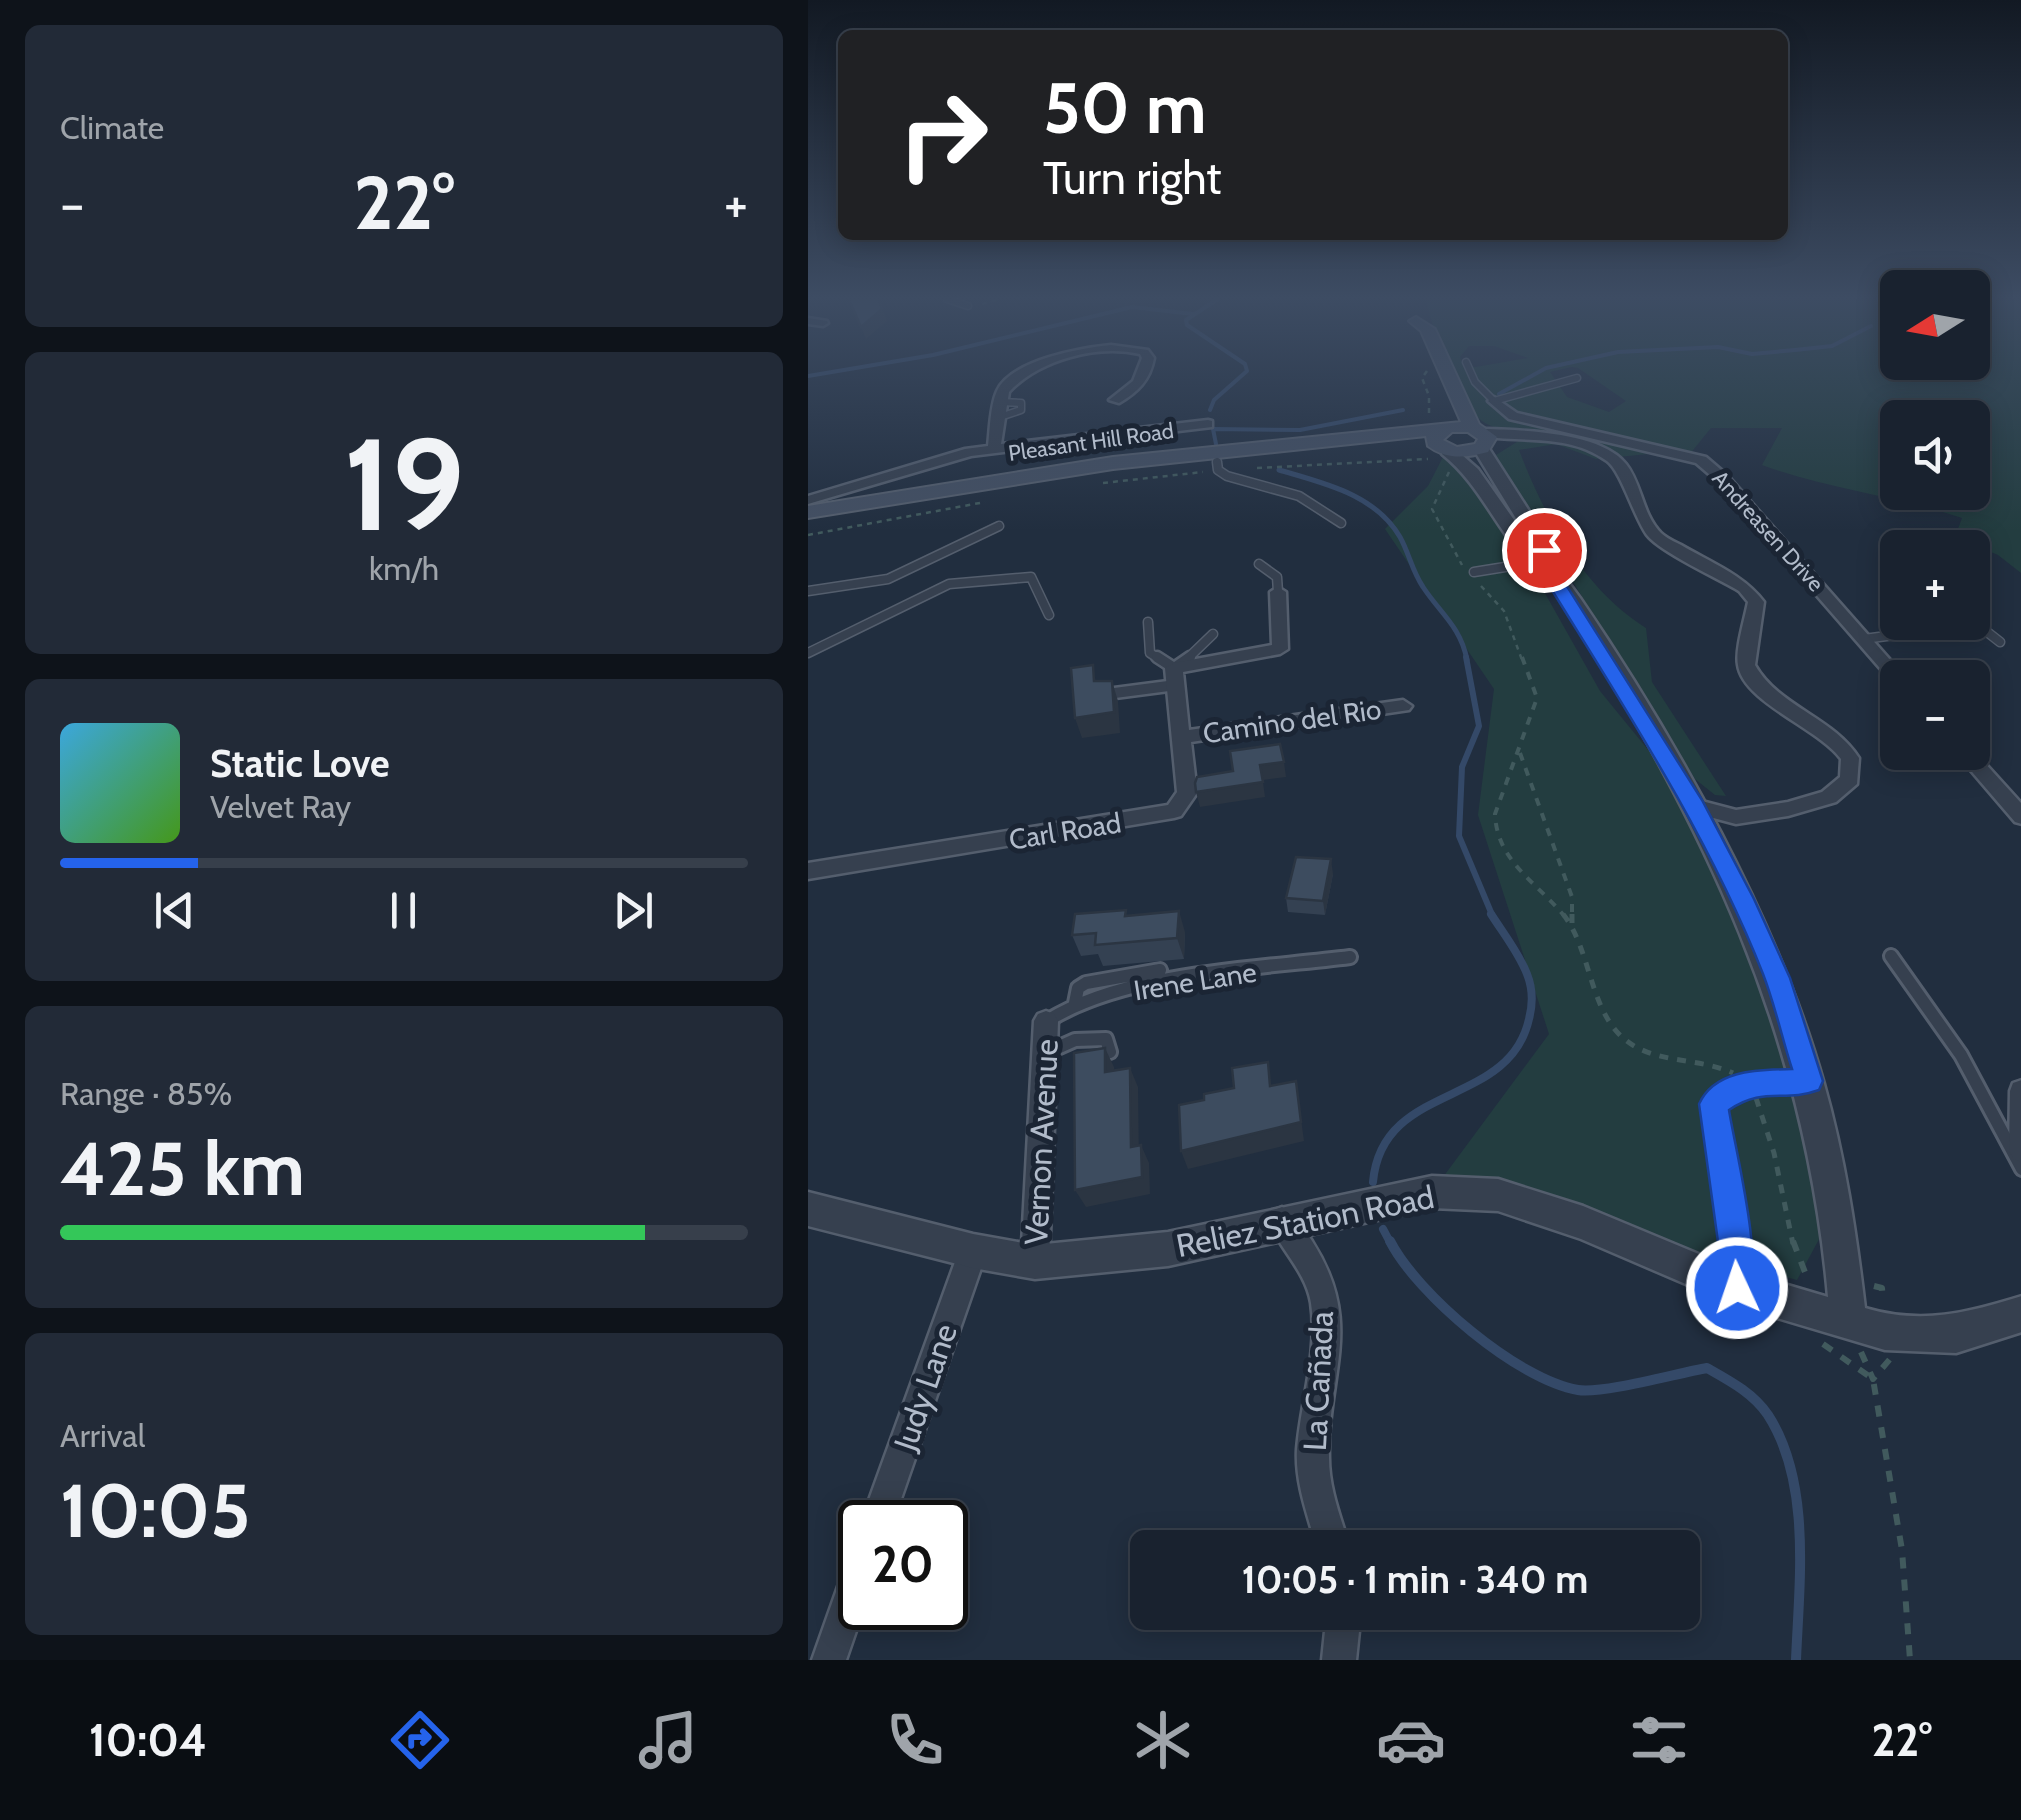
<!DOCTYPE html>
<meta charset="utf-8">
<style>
:root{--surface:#19222f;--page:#222a37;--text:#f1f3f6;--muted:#9fa4aa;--line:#373f4b;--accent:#2563eb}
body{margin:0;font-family:Cabin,sans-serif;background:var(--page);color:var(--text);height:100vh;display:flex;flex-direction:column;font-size:38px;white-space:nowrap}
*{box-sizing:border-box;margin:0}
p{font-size:32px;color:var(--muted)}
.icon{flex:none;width:55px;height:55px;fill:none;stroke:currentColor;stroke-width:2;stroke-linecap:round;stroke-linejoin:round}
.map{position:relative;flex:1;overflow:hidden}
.details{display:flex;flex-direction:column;gap:25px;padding:25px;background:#0e131a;width:808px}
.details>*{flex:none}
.top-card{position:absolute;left:30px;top:30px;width:950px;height:210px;border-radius:15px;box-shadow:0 5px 25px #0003,0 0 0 2px var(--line);background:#202124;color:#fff;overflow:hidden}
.needle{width:65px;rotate:259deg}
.buttons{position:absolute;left:1072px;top:270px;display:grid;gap:20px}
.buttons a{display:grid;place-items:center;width:110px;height:110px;border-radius:15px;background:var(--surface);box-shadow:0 5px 25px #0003,0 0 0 2px var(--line);font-size:50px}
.speed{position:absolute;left:30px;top:1500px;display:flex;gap:20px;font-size:50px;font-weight:700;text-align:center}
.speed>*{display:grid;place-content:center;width:130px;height:130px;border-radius:50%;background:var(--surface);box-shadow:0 5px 25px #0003,0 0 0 2px var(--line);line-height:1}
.speed .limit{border:5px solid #111;border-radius:15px;background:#fff;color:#111}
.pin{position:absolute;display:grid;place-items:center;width:85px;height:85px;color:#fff;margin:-42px;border:5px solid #fff;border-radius:50%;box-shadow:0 2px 10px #0007}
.me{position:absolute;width:110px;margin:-55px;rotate:357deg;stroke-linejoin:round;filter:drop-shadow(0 0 8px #0008)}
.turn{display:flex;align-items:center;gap:35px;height:210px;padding:0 40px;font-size:45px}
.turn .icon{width:130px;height:130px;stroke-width:2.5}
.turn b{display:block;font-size:70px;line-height:85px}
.big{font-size:75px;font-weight:800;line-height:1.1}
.details .widget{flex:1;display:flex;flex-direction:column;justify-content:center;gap:15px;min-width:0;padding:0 35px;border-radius:15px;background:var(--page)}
.details .dial{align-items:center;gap:0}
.dial b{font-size:130px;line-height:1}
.song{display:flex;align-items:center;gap:30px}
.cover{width:120px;height:120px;border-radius:15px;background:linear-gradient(135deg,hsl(200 70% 55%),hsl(100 70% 35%))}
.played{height:10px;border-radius:5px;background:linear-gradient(90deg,var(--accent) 20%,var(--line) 20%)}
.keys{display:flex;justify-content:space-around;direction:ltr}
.heat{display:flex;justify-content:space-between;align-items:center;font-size:55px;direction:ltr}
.charge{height:15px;border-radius:8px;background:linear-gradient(90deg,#34c759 85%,var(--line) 0)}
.trip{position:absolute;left:322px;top:1530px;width:570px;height:100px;border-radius:15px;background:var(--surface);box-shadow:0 5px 25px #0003,0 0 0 2px var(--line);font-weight:800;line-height:100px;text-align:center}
.tab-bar{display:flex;height:160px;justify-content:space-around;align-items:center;background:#0a0e13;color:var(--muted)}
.tab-bar .icon{width:70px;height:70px}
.tab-bar .active{color:var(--accent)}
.tab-bar b{font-size:45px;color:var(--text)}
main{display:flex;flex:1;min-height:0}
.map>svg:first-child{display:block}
.green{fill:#233d40;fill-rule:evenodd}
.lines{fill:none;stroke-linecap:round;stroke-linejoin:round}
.stream-far4{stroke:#344968;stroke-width:4}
.stream-far3{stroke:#344968;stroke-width:5}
.stream-far2{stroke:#344968;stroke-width:6}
.stream-far1{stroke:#344968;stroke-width:8}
.stream{stroke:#344968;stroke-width:10}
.service-far4-casing{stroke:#545e6d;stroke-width:9}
.service-far3-casing{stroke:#545e6d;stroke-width:11}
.service-far2-casing{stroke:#545e6d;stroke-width:15}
.service-far1-casing{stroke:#545e6d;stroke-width:18}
.service-casing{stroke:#545e6d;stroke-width:20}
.minor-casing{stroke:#545e6d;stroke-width:5}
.tertiary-casing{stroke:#545e6d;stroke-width:5}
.secondary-casing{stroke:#545e6d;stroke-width:4}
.path-far3{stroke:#415a5d;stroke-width:2.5;stroke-dasharray:5 5;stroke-linecap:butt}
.path-far2{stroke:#415a5d;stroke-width:4;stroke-dasharray:8 8;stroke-linecap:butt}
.path-far1{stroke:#415a5d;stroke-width:5;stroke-dasharray:9 9;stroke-linecap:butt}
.path{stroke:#415a5d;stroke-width:6;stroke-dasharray:11 11;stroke-linecap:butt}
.service-far4{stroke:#36404f;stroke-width:6}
.service-far3{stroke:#36404f;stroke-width:8}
.service-far2{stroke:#36404f;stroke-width:10}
.service-far1{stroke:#36404f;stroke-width:12}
.service{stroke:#36404f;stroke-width:15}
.minor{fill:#36404f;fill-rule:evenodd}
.tertiary{fill:#36404f;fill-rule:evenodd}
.secondary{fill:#434f62;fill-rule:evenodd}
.wall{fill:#344152}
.shaded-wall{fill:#2b3542}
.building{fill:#3d4c5f;stroke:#2b3542;stroke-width:2.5}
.route{fill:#2563eb;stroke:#184099;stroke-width:2.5}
.labels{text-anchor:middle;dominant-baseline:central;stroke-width:10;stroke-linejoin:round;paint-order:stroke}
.far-street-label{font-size:22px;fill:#b1bbca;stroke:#1b2534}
.street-label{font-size:28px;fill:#b1bbca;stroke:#1b2534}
.near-street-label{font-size:32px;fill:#b1bbca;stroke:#1b2534}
</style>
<main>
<section class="details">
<div class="widget"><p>Climate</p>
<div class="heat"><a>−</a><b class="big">22°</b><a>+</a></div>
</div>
<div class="widget dial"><b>19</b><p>km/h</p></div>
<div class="widget">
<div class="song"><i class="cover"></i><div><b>Static Love</b><p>Velvet Ray</p></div></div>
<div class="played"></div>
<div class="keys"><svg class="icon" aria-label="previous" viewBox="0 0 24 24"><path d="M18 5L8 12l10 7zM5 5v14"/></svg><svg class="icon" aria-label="pause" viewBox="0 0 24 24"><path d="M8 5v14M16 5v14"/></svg><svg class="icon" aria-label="next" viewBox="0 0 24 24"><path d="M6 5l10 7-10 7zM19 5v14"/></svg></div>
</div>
<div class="widget"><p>Range · 85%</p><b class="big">425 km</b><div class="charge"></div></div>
<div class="widget"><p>Arrival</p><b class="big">10:05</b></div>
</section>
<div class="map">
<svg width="1214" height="1660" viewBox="0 0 1214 1660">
<rect width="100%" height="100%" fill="#212e3f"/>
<!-- green -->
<path class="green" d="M618 299H1090V362H1165V299H1213V573L1190 555 1147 537 1154 518C1088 496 1020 489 954 465L974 428H903L877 460 841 454 788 459 748 444 711 450C737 518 776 589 838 628L844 682 918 796 907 795 887 779 692 464 688 455 712 440 705 430C694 428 683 428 674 421 650 401 624 330 618 299ZM661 346H686L720 358 656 369 652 357ZM764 367 770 368 818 401 801 412 759 397 742 372ZM1090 418H1165V492H1090Z
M635 457 668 482 729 579 792 691 886 806 903 837 1029 1206 989 1280 775 1223 624 1192 741 1034 670 815 686 689 577 529 620 486Z"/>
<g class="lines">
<!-- stream-far4 -->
<path class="stream-far4" d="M0 376 125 355 324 307 385 314
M691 394 738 368 810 352 910 347 944 354 987 350 1024 346 1063 326
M402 410 406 400 439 371 437 364 379 325 378 320 410 299
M408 444 405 429 492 430 595 410"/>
<!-- stream-far3 -->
<path class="stream-far3" d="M471 470C515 483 567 494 592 537 601 553 604 571 615 587 632 613 653 627 659 660"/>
<!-- stream-far2 -->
<path class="stream-far2" d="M658 657 671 726 654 767 651 836 685 917"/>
<!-- stream-far1 -->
<path class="stream-far1" d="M565 1182C574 1081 701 1109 721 1019 725 1004 725 989 719 974 711 953 695 933 683 914
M575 1229 583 1244"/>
<!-- stream -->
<path class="stream" d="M582 1241C609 1294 710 1380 770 1390 795 1394 870 1373 899 1368 922 1381 945 1393 960 1415 1004 1483 991 1584 988 1660"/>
<defs>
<path id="service-far4" d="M139 299 160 306
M658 362 667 382 686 401 769 378
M189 418 213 410V403L192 402"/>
<path id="service-far3" d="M409 462 410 470 419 476 491 496 533 523
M451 564 469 577 470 592
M666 572 734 561
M0 591 80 579 191 526
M1165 602 1169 624 1192 642
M340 622 342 653 353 660
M1056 639 1169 624
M0 653 141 584 223 577 241 615
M378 660 405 634"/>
<path id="service-far2" d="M349 657 366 668 382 657
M299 694 368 685"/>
<path id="service-far1" d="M1083 956 1153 1055 1214 1169
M267 1003 270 988 278 983 352 970
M239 1021C320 971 449 969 542 957
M238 1053 267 1040 298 1039 302 1052
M927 1244 906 1104 937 1083 992 1081"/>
<path id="service" d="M927 1241 929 1282"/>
<path id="minor" d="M0 318 19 321 20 323 15 326 0 324Z
M303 345 340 350 346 358C342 380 330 392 311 403L301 400 325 381 334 358 332 354C289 344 231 360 201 392L193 444 400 420 404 421V427L163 456 0 504V496L157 449 180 446C182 430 182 406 189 391 203 360 273 348 303 345Z
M686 397 709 413 898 457 919 475 1098 678H1090V684L1084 682 909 481 888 463 701 419 680 401Z
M677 429C714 430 793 432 818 464 834 484 834 514 853 533 858 538 867 542 873 545 902 562 936 575 956 602L947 665C971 707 1025 717 1051 758L1049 784 1028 802 980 816 928 824 879 811 876 806 886 799 928 810 980 802 1014 792 1032 777 1033 759C1010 728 935 702 930 665 927 650 937 618 940 602L931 591C911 579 852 552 839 535 826 517 813 471 799 461 760 433 716 443 672 436V430Z
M470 587 478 592 480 649 472 654 375 672 381 730 595 700 604 706 601 710 383 742 389 793 373 816 366 818 0 879V863L360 805 369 792 357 668 366 663 464 645 462 592Z
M1165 750 1214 804V824L1207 822 1147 752Z
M238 1011 246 1014 250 1021 241 1262 237 1272 227 1276 217 1272 213 1262 226 1021 230 1014Z
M1214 1080V1162L1205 1159 1201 1150 1202 1091 1205 1083Z
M474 1207C488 1213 495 1228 504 1241 557 1324 519 1373 521 1458 521 1489 533 1518 542 1548H509C500 1516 487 1483 489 1449 493 1401 510 1352 503 1303 498 1272 472 1249 460 1221L464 1211Z
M165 1237 175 1241 179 1251 85 1522H53L151 1251 155 1241Z
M52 1553V1608H56L38 1660H4L40 1558Z
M519 1612H553L548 1660H514Z"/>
<path id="tertiary" d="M674 445 680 447 730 525 727 529 712 525 666 450Z
M634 448H646L670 469 716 534 744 560 772 598C868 739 970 920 1016 1084 1037 1158 1048 1232 1057 1308 1114 1325 1159 1313 1214 1296V1332L1148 1353 1077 1350 929 1306 773 1239 690 1211 624 1208 360 1266 227 1279 165 1268 0 1226V1192L165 1234 227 1245 360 1232 624 1176 690 1179 775 1206 929 1270 1020 1297C997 1032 896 824 755 602 739 579 720 563 703 542 680 511 665 479 634 454Z"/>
<path id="secondary" d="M608 317 627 329 671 424 689 437 680 452C658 458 639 460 620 446L618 436 305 469 0 518V506L305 457 653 422 613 331 601 321ZM644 432H660L670 439 667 444 649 447 635 440Z"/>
</defs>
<!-- service-far4 casing -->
<use href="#service-far4" class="service-far4-casing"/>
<!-- service-far3 casing -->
<use href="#service-far3" class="service-far3-casing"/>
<!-- service-far2 casing -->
<use href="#service-far2" class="service-far2-casing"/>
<!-- service-far1 casing -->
<use href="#service-far1" class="service-far1-casing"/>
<!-- service casing -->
<use href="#service" class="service-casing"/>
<!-- minor casing -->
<use href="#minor" class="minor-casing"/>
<!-- tertiary casing -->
<use href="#tertiary" class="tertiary-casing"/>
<!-- secondary casing -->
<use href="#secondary" class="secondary-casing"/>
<!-- path-far3 -->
<path class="path-far3" d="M174 304 191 299
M619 371 614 378 621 396V417
M449 468 620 459
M641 472 624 509 654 565
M295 483 395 472
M0 535 177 502
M673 586 696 611 714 660"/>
<!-- path-far2 -->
<path class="path-far2" d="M714 657 729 698 687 814C689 862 729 882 757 917
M712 753 764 897V917"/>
<!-- path-far1 -->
<path class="path-far1" d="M755 914C786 953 780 1021 828 1047 858 1063 894 1059 925 1073
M764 914V924
M948 1098 966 1153 985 1244"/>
<!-- path -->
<path class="path" d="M985 1241 1000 1280
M1066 1286 1074 1288 1075 1300
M1015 1344 1065 1379 1094 1550 1102 1660
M1053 1352 1065 1379 1082 1359"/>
<!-- service-far4 -->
<use href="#service-far4" class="service-far4"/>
<!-- service-far3 -->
<use href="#service-far3" class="service-far3"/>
<!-- service-far2 -->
<use href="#service-far2" class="service-far2"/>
<!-- service-far1 -->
<use href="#service-far1" class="service-far1"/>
<!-- service -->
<use href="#service" class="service"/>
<!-- minor -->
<use href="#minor" class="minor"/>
<!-- tertiary -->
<use href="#tertiary" class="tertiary"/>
<!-- secondary -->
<use href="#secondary" class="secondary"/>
</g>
<!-- wall -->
<path class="wall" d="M525 874 517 915 480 912 478 898Z
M320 915 377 932 376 959 295 966 290 954 273 956 264 935Z"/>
<!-- shaded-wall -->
<path class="shaded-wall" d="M74 309 79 321 58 339 53 327Z
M304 681 310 701 312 733 274 738 267 718Z
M476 762 478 777 455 780 452 765Z
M455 782 457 797 392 807 388 792Z
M523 859 525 874 517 915 515 901Z
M371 911 377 932 376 959 369 938Z
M297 1048 306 1067V1091L297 1072Z
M322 1068 330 1087 331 1164 323 1147Z
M488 1081 496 1141 380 1169 373 1151Z
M333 1145 341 1163 342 1194 278 1207 267 1190Z"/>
<!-- building -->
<path class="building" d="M41 299H70L74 309 53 327Z
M285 665 286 681H304L306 712 267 718 263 668Z
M472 744 476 762 452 765 455 782 388 792 387 783 389 777 425 771 422 751Z
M488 857 523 859 515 901 478 898Z
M318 910 317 916 371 911 369 938 287 945 288 933 264 935 267 914Z
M297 1048V1072L322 1068 323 1147 333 1145 334 1177 267 1190 266 1053Z
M460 1062 462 1086 488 1081 493 1122 373 1151 371 1105 396 1100V1094L426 1088 424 1068Z"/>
<!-- sky -->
<linearGradient id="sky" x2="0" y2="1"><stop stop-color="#121923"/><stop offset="0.56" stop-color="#3d4c63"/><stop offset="1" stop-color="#3d4c63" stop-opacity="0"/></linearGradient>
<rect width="1214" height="531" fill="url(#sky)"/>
<!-- route -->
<path class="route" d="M729 546 744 550 743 561 894 800 946 899 982 978 1015 1081 1011 1090C976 1103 956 1086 921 1110 928 1153 956 1262 940 1300L929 1304 918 1300 891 1104C907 1069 951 1070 984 1069 974 1038 967 1005 955 974 897 827 808 695 726 561Z"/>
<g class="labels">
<!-- far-street labels -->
<g class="far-street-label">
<text transform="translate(283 442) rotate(-8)">Pleasant Hill Road</text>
<text transform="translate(960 531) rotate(48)">Andreasen Drive</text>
</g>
<!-- street labels -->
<g class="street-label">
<text transform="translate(484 721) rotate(-8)">Camino del Rio</text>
<text transform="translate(257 831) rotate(-9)">Carl Road</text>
<text transform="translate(387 981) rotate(-9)">Irene Lane</text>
</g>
<!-- near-street labels -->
<g class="near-street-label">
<text transform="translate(233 1142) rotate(-87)">Vernon Avenue</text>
<text transform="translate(497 1221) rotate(-11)">Reliez Station Road</text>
<text transform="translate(510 1381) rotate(-87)">La Cañada</text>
<text transform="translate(117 1387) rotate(-71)">Judy Lane</text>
</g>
</g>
</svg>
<div class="buttons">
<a><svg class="needle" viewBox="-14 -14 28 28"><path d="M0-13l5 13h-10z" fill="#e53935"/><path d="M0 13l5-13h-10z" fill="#9fa4aa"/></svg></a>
<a><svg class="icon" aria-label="sound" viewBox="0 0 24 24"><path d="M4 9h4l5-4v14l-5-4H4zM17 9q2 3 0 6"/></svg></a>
<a>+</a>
<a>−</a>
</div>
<div class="speed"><div class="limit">20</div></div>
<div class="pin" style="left:736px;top:550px;background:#d93025"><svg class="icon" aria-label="arrive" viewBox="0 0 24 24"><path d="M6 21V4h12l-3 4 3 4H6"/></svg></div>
<svg class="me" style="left:929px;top:1288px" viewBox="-20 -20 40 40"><circle r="17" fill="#2563eb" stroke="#fff" stroke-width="3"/><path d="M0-11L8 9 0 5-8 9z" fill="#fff"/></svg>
<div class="trip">10:05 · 1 min · 340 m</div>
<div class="top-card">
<div class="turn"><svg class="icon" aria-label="right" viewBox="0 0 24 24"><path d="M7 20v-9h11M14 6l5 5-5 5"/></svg><div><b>50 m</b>Turn right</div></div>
</div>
</div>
</main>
<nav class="tab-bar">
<b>10:04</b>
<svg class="icon active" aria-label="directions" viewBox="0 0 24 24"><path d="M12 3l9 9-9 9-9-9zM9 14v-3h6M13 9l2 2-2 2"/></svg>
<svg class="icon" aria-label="music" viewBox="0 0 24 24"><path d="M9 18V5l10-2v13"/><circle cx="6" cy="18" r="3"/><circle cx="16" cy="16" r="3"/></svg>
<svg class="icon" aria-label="phone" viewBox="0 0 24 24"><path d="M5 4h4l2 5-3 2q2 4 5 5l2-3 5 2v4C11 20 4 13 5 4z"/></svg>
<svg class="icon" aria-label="climate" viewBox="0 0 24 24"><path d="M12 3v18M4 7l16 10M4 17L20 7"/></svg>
<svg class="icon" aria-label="car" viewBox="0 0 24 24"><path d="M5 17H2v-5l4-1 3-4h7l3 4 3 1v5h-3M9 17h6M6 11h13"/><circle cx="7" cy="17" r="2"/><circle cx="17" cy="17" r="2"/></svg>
<svg class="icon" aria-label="filters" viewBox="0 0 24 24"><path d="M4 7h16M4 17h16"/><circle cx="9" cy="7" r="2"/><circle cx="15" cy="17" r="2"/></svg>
<b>22°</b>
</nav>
